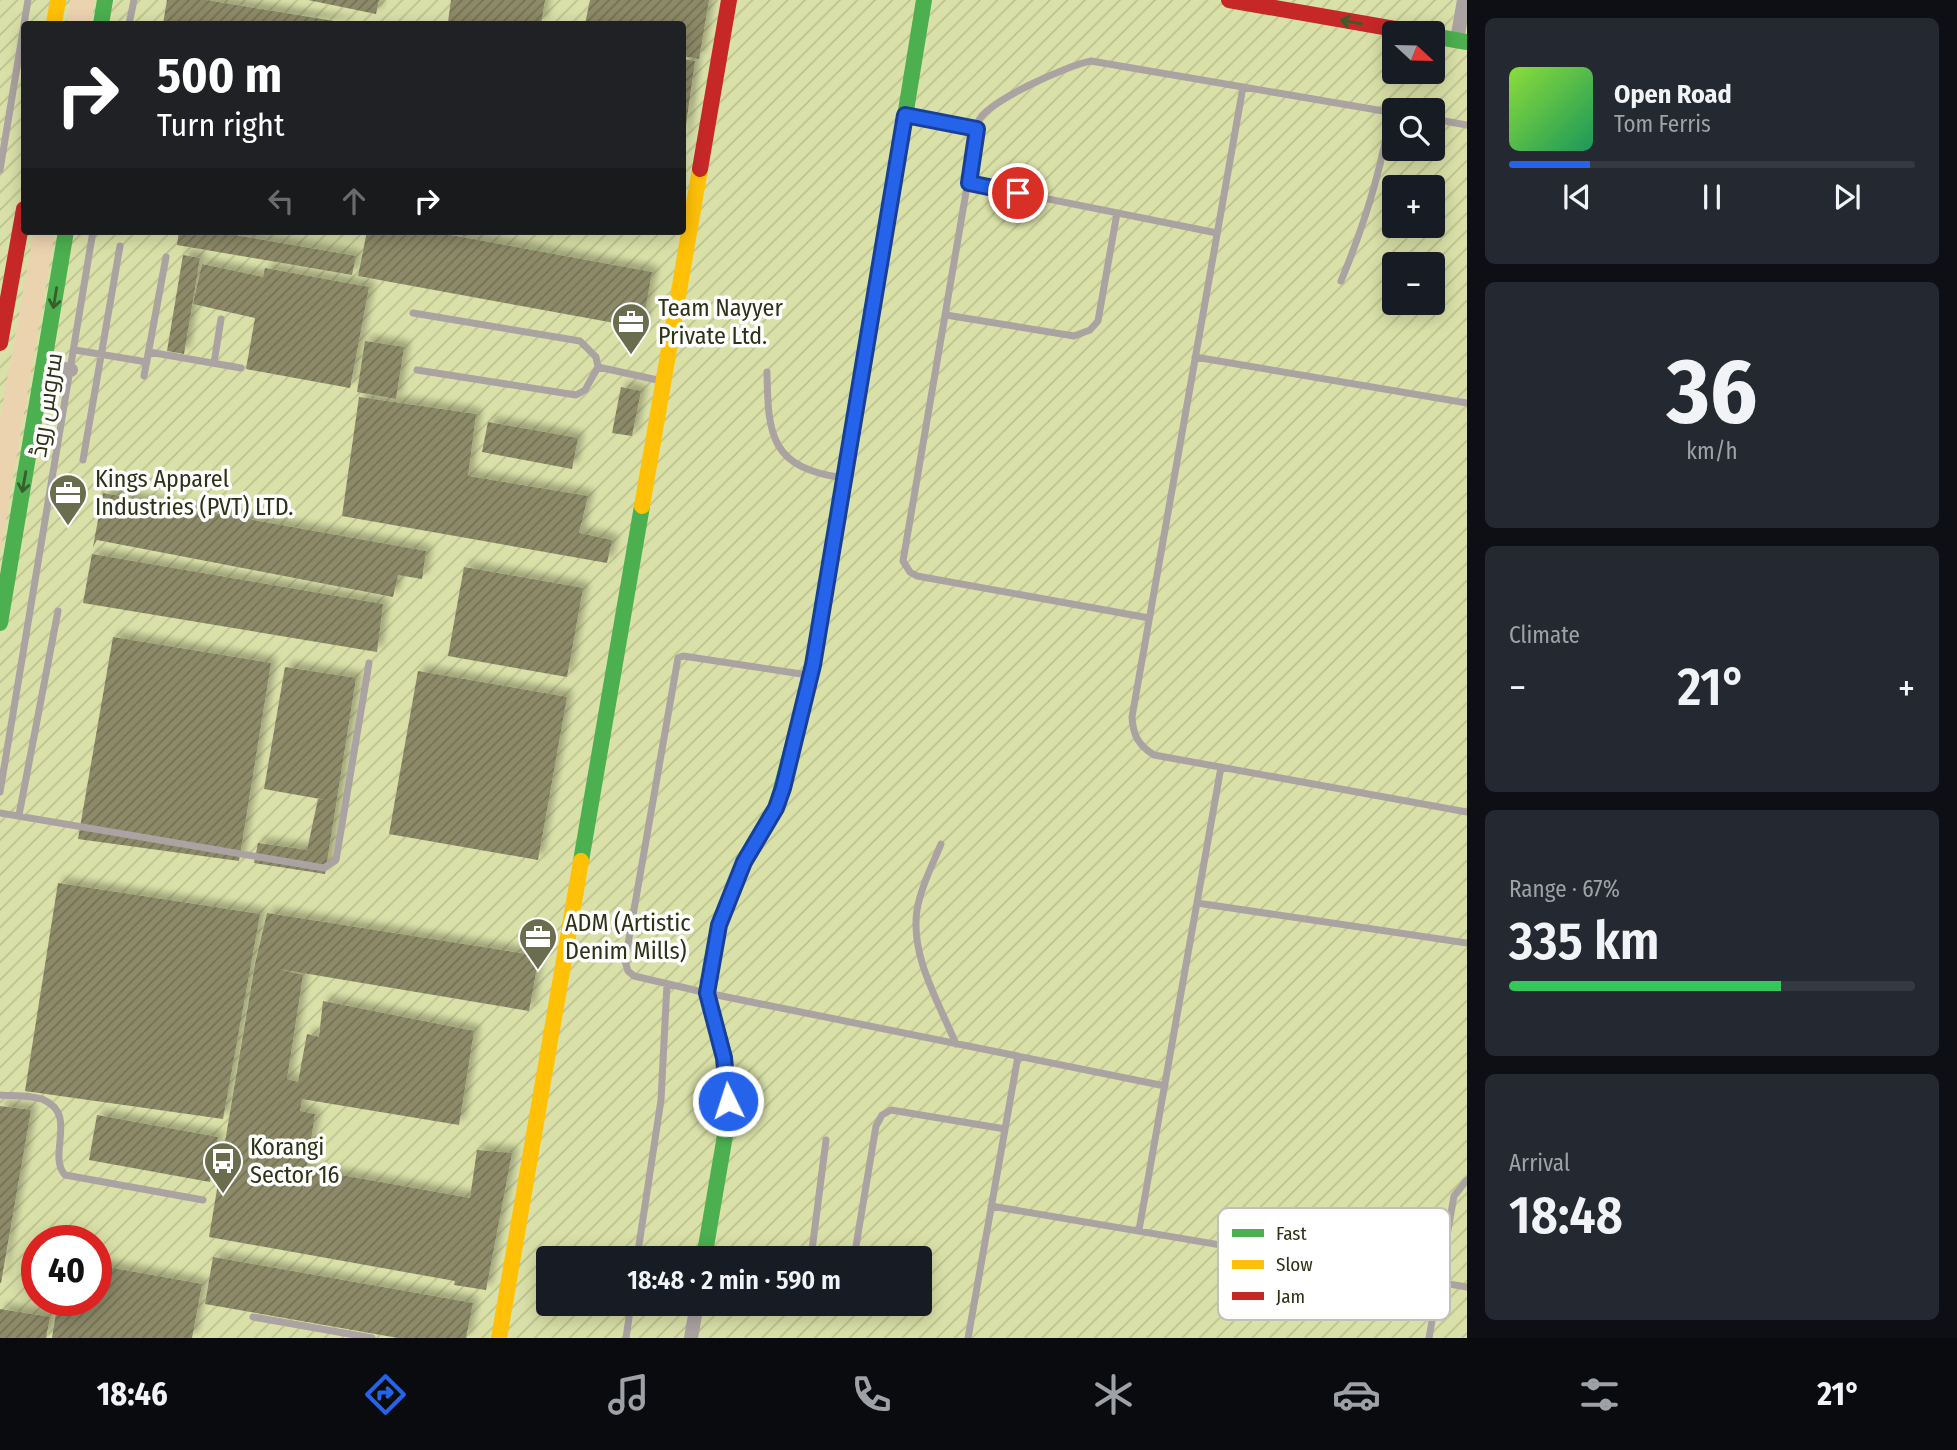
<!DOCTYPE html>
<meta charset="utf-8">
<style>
:root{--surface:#171b24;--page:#242831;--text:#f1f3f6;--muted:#9ea1a6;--line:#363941;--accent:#2563eb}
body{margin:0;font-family:"Fira Sans Condensed",Cairo,sans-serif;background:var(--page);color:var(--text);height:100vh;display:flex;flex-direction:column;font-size:26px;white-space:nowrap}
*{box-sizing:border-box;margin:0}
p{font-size:23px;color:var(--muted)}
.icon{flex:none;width:38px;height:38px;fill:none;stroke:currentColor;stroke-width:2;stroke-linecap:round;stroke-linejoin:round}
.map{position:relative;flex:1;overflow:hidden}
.drawer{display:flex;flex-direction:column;gap:18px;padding:18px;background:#0d0f14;width:490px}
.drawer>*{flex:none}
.banner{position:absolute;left:21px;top:21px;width:665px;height:214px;border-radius:7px;box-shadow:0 4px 18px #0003;background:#202124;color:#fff;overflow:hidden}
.needle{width:46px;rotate:112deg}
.tools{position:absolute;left:1382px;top:21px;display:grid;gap:14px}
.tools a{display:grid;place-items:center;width:63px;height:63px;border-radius:7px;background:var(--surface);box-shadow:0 4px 18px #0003;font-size:35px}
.speed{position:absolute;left:21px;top:1225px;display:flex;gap:14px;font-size:35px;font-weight:700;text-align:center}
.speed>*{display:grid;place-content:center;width:91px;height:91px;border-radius:50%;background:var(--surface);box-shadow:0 4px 18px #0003;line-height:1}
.speed .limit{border:10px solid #d22;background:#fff;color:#111}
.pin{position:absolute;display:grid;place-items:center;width:60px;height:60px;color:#fff;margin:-30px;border:4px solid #fff;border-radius:50%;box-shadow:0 2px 7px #0007}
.me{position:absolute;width:77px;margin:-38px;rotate:356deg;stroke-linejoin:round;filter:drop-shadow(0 0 5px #0008)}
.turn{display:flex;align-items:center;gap:24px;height:147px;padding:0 21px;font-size:32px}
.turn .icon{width:91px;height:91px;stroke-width:2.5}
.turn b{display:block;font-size:49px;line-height:60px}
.lanes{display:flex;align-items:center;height:66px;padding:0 21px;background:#0003;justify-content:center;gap:35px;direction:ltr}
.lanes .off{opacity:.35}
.big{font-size:52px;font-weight:600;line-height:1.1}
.drawer .tile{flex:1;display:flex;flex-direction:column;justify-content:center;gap:10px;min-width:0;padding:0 24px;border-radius:10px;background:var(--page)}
.drawer .dial{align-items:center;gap:0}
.dial b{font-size:91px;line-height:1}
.song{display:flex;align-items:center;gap:21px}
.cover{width:84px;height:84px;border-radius:10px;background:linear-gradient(135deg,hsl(90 70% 55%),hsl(150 70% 35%))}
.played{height:7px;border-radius:4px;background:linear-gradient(90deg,var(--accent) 20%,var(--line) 20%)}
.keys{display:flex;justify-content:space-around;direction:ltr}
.heat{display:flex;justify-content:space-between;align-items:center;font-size:38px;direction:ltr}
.charge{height:10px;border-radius:5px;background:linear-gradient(90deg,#34c759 67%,var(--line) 0)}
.trip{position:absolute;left:536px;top:1246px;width:396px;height:70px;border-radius:7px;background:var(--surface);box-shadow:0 4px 18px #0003;font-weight:600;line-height:70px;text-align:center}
.dock{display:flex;height:112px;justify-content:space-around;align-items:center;background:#090b0e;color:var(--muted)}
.dock .icon{width:49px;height:49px}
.dock .active{color:var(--accent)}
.dock b{font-size:32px;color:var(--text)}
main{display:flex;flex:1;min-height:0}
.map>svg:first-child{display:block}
.industrial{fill:url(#industrial-furrows);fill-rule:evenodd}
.green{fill:#ecd3b0}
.building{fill:url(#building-hatch);filter:url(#shadow)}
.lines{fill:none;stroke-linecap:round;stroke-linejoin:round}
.lane{stroke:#aba3a1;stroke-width:7}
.street{stroke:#aba3a1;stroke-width:14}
.fast{stroke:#4caf50;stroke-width:16}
.slow{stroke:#ffc107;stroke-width:16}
.jam{stroke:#c62828;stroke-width:16}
.oneway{stroke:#385e2b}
.route-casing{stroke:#184099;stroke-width:18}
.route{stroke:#2563eb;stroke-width:12}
.labels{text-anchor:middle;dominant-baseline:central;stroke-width:7;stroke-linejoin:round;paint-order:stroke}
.poi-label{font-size:24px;fill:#2e3217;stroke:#fff;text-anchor:start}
.street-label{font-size:24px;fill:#2e3217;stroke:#fff}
.key{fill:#fff;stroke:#c0c2b9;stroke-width:2}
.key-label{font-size:19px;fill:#2e3217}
</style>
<main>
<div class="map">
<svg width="1467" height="1338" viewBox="0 0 1467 1338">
<defs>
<pattern id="industrial-furrows" width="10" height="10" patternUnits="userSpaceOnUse" patternTransform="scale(1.75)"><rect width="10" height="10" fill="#dae1a8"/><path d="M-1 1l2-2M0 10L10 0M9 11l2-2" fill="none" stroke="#bbc290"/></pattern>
<pattern id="building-hatch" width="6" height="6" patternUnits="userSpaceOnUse" patternTransform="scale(1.75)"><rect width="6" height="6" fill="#8c8a68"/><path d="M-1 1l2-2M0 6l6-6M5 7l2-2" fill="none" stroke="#737155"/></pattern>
<filter id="shadow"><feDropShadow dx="6" dy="-6" stdDeviation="3.5" flood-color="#0004"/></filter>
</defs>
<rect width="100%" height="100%" fill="#d8ddb8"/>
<!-- industrial -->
<path class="industrial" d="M0 0H1467V1338H0ZM24 24H682V231H24ZM1395 33H1433V72H1395ZM1395 110H1433V149H1395ZM1395 187H1433V226H1395ZM1395 264H1433V303H1395ZM37 1241H96V1300H37ZM548 1258H919V1304H548Z"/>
<!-- green -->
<path class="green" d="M70 0H95L91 24H66Z
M34 231H55L0 554V419Z"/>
<!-- building -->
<path class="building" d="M167 0H206L353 24H163Z
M308 0H379L376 14Z
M451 0H545L541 24 448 22Z
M590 0H709L699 59 682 56V24H585Z
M682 59 695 61 684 139H682Z
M179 231H212L356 256 352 275 177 245Z
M367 231H429L652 272 642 328 358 276Z
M183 255 200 258 184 354 167 351Z
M202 264 263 277 265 268 369 287 350 388 246 369 255 318 193 304Z
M365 341 404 347 396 399 357 392Z
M621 387 641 391 632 436 612 433Z
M359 397 476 414 468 476 588 496 579 533 612 540 607 563 342 516Z
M488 422 578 438 572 469 482 452Z
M103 493 426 551 422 579 398 575 393 597 97 540 93 547Z
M92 554 383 604 377 652 83 603Z
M464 567 583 588 567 677 448 656Z
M113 637 271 663 239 861 78 839Z
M285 667 356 678 325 874 254 863 258 843 307 850 318 799 326 800 264 789Z
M418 671 567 697 538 860 389 834Z
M58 883 260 914 223 1119 25 1091Z
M267 913 539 956 529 1011 279 969 303 975 287 1079 298 1082 307 1034 319 1037 323 1001 474 1031 459 1125 302 1099 300 1111 315 1114 301 1202 307 1169 470 1198 477 1150 512 1153 486 1290 454 1285 455 1281 209 1237 255 964Z
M0 1106 31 1110 1 1283H0Z
M97 1115 218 1137 210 1182 89 1160Z
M213 1257 473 1303 466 1338H398L205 1304Z
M96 1265 202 1284 192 1338H52L58 1300H96Z
M0 1309 50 1317 46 1338H0Z"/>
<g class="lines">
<!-- lane -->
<path class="lane" d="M129 24 134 0
M1395 113 1243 87 1132 717C1133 735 1138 745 1154 755L1467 812
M906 115 977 129
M1433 119 1467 125
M0 170 28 0
M969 183 1217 233
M1341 281C1364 226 1381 171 1391 112
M413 313 580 341 596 357 598 367 662 381
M946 315 1074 336 1090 330 1098 321 1117 213
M75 350 147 362
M149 352 241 368
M1195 357 1467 403
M214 363 221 319
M417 370 576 395 585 390 598 367
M767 372C768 437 771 468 844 478
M144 376 166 257
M83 460 120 246
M1149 618 917 576 910 572 903 561 978 122C985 102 1068 65 1091 61L1243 87
M808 675 683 656 678 658 625 961 628 971 634 976 707 993 1165 1086
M0 792 93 231
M0 813 324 868 336 860 369 663
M19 815 58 611
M941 844C932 866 921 887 917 910 910 956 939 1003 956 1044
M1197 903 1467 943
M0 1095C13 1096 33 1095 44 1100 78 1115 47 1155 65 1175L203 1200
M991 1206 1467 1287
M1139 1230 1221 767
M637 1258 661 1100 667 984
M811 1258 826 1140
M854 1258 876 1126 882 1115 891 1110 1005 1129
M253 1317 372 1338
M626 1338 631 1304
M968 1338 1018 1056
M1429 1338 1454 1196 1467 1180"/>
<!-- street -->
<path class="street" d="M1457 40 1464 0
M44 366 71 370
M691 1338 697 1304"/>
<!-- fast -->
<path class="fast" d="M101 24 105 0
M1433 36 1467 42
M902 135 924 0
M0 623 66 231
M581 861 642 506
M704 1258 728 1118 725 1058 707 993 719 925 744 862 776 808 803 706"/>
<!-- slow -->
<path class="slow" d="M54 24 58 0
M642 506 700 169
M803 706 813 665 902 135
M499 1338 581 861"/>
<!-- jam -->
<path class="jam" d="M1229 0 1418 33
M700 169 729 0
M0 343 24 209"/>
</g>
<!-- one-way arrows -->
<defs><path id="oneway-shaft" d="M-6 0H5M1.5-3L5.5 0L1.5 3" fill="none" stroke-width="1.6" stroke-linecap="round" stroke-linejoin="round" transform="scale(1.75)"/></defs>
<g class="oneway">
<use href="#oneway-shaft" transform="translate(1351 22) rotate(-170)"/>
<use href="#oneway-shaft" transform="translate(55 298) rotate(99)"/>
<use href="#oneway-shaft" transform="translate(24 482) rotate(100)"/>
</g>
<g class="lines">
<defs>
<path id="route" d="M728 1101 724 1058 707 993 719 925 744 862 776 808 783 788 813 665 905 115 977 129 969 183 1018 193"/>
</defs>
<!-- route casing -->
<use href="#route" class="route-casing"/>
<!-- route -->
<use href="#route" class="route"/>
</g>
<!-- icons -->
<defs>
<symbol id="office-pin" viewBox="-11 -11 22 30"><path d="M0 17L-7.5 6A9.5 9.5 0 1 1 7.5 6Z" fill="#6a6e4f" stroke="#fff"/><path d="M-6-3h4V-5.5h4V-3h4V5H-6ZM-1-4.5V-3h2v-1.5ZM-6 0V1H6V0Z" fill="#fff"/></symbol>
<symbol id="bus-pin" viewBox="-11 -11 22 30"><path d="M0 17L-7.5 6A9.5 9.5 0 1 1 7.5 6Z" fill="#6a6e4f" stroke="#fff"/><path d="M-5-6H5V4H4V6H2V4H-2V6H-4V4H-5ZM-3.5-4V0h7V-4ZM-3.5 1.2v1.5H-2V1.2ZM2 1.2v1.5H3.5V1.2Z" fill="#fff"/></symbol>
</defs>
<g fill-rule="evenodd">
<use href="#office-pin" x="609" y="300" width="44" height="60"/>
<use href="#office-pin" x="46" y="471" width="44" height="60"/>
<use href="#office-pin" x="516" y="915" width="44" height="60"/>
<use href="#bus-pin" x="201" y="1139" width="44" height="60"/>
</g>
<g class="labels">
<!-- poi labels -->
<g class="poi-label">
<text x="658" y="308">Team Nayyer<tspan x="658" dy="28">Private Ltd.</tspan></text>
<text x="95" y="479">Kings Apparel<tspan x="95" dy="28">Industries (PVT) LTD.</tspan></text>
<text x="565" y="923">ADM (Artistic<tspan x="565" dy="28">Denim Mills)</tspan></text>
<text x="250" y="1147">Korangi<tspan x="250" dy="28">Sector 16</tspan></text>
</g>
<!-- street labels -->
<g class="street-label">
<text transform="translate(46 405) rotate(-81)">سروس روڈ</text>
</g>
</g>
<!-- legend -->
<rect x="1218" y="1208" width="232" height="112" rx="10" class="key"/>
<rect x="1232" y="1229" width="32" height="8" fill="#4caf50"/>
<rect x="1232" y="1260" width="32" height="9" fill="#ffc107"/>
<rect x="1232" y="1292" width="32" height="8" fill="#c62828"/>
<g class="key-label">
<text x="1276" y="1240">Fast</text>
<text x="1276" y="1271">Slow</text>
<text x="1276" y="1303">Jam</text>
</g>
</svg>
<div class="tools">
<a><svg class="needle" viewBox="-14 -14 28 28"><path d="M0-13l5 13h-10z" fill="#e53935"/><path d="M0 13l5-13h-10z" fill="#9ea1a6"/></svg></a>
<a><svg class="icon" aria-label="search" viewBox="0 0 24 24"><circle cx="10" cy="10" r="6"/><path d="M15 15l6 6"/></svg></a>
<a>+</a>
<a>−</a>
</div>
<div class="speed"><div class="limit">40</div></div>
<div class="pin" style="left:1018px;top:193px;background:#d93025"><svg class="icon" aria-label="arrive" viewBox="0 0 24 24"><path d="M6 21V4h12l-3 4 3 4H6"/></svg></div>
<svg class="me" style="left:728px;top:1101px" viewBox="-20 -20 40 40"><circle r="17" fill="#2563eb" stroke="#fff" stroke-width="3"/><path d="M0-11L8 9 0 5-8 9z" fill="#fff"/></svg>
<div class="trip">18:48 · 2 min · 590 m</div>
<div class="banner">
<div class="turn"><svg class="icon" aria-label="right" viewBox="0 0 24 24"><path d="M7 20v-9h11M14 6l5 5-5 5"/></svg><div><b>500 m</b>Turn right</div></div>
<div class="lanes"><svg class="icon off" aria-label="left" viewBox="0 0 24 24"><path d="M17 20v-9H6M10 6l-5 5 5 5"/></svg><svg class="icon off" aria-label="ahead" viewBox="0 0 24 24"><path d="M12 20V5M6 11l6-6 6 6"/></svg><svg class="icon" aria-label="right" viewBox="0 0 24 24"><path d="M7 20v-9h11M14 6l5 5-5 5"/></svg></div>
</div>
</div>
<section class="drawer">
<div class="tile">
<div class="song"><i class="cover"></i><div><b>Open Road</b><p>Tom Ferris</p></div></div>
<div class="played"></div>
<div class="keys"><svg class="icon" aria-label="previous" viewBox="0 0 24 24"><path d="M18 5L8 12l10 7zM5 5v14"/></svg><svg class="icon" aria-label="pause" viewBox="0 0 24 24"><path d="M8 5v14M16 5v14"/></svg><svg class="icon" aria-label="next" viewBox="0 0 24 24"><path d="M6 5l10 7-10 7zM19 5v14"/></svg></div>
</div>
<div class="tile dial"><b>36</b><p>km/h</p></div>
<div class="tile"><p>Climate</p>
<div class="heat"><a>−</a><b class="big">21°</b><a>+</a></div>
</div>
<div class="tile"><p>Range · 67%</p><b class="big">335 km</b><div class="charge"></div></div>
<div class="tile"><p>Arrival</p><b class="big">18:48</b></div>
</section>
</main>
<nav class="dock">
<b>18:46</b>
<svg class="icon active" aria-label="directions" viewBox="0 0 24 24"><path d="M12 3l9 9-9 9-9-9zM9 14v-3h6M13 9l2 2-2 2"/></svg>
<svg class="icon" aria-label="music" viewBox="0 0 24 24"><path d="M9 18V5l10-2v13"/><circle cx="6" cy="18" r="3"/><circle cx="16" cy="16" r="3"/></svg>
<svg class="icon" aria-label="phone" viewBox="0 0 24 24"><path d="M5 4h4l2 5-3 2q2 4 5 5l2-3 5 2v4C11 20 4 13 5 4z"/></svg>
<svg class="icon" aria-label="climate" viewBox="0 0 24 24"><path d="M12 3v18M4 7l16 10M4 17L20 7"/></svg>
<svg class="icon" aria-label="car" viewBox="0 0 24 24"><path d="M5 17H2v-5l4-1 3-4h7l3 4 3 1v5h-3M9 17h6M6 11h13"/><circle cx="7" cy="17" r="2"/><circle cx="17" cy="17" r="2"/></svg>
<svg class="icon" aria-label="filters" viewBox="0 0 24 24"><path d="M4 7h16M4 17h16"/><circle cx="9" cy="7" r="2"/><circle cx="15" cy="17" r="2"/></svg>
<b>21°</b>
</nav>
